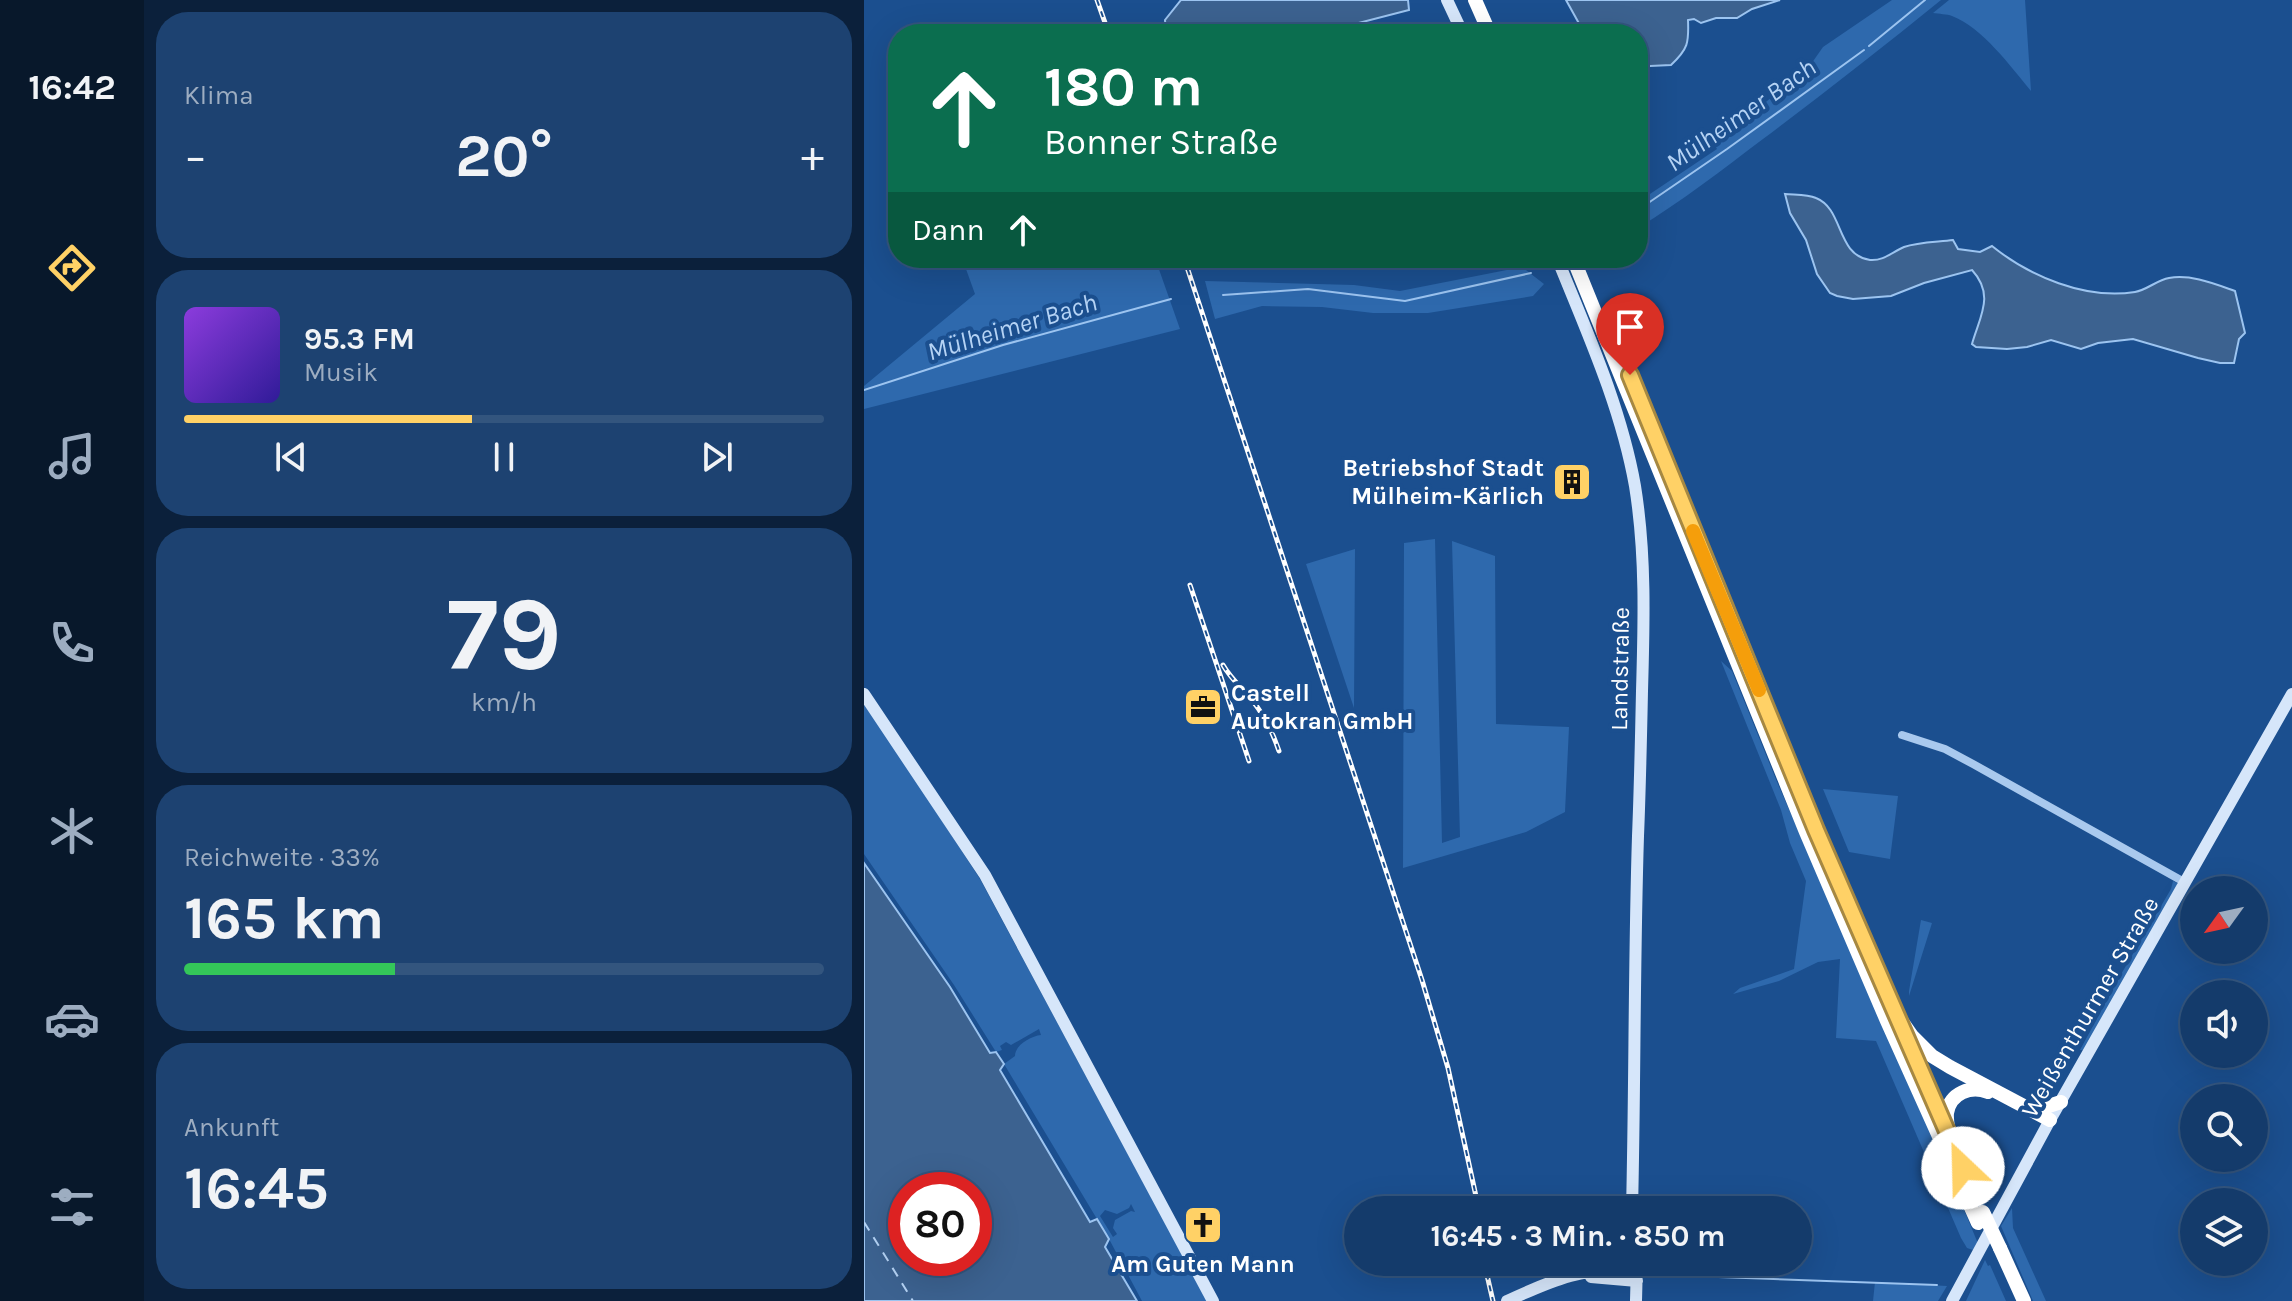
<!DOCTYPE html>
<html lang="de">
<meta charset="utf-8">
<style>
:root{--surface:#143b6b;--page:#1d4271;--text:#f1f3f6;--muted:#9dadc1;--line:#33557e;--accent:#ffd166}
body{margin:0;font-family:Karla,sans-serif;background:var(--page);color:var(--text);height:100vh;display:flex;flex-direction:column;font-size:30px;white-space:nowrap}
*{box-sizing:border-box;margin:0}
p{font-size:26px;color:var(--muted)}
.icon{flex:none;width:44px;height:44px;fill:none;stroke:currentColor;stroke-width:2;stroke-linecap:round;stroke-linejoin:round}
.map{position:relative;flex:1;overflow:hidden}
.side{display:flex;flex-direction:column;gap:12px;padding:12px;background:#0b203b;width:720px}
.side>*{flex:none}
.banner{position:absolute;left:24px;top:24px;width:760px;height:244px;border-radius:32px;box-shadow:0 8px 32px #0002,0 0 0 2px var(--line);background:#0b6e4f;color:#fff;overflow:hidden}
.needle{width:52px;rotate:237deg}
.fabs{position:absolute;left:1316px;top:876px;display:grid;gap:16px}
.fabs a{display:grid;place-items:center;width:88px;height:88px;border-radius:50%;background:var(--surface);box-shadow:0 8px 32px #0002,0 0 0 2px var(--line);font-size:40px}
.speed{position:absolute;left:24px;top:1172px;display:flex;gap:16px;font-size:40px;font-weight:700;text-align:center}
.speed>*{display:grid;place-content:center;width:104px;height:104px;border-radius:50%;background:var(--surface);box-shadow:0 8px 32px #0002,0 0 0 2px var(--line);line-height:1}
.speed .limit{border:12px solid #d22;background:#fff;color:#111}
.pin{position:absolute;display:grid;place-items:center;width:68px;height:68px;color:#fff;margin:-82px -34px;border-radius:50% 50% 50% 0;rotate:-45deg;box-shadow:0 0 8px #0007}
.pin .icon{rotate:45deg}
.me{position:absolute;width:88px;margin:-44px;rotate:336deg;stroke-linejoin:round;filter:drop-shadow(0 0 6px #0008)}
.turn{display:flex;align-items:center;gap:28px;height:168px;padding:0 24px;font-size:36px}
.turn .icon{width:104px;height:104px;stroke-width:2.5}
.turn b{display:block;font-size:56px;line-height:68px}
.then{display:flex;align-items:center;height:76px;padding:0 24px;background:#0003;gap:16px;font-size:30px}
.big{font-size:60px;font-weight:700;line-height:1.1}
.side .widget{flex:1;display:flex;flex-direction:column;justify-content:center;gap:12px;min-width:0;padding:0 28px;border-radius:32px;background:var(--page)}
.side .dial{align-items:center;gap:0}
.dial b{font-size:104px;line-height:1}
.song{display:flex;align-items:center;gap:24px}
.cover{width:96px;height:96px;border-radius:12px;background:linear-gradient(135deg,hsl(270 70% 55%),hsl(250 70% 35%))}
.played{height:8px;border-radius:4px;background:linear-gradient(90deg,var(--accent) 45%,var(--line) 45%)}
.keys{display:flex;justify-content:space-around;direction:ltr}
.heat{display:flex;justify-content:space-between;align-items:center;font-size:44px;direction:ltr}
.charge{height:12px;border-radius:6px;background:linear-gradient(90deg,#34c759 33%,var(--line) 0)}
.trip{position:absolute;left:480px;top:1196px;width:468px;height:80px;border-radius:40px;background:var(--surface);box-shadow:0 8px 32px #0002,0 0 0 2px var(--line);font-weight:700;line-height:80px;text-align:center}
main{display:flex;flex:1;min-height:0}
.tab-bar{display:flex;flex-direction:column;width:144px;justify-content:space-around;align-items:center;background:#08182b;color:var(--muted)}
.tab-bar .icon{width:56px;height:56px}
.tab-bar .on{color:var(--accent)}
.tab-bar b{font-size:36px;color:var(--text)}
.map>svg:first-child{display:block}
.green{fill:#2e69ad;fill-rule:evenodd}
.water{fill:#3c6290;stroke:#9cc4f0;stroke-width:2;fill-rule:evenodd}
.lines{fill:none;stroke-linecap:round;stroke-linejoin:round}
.stream{stroke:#9cc4f0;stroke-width:2}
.ferry{stroke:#b5d3f5;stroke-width:2;stroke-dasharray:10 8;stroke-linecap:butt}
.street{stroke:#a9c9ee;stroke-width:8}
.secondary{stroke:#d6e6fa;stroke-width:12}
.highway{stroke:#fff;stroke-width:14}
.rail-casing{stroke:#fff;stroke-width:5}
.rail{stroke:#1b4f8f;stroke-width:2;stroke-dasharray:6;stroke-linecap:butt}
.highway-bridge{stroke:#fff;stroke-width:14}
.route-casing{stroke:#a68842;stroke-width:20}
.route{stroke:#ffd166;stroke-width:14}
.slow{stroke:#f59e0b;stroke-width:14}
.labels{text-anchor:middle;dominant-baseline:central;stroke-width:8;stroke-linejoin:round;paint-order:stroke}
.poi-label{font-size:24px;font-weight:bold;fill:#fff;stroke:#1b4f8f;text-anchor:end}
.street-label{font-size:24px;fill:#fff;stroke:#1b4f8f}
.water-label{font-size:26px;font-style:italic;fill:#b5d3f5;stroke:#1b4f8f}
</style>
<main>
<nav class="tab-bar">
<b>16:42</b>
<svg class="icon on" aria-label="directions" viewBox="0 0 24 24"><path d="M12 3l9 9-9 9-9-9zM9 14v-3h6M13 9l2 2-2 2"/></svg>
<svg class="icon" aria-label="music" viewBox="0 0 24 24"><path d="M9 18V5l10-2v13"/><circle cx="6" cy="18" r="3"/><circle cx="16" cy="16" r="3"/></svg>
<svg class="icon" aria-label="phone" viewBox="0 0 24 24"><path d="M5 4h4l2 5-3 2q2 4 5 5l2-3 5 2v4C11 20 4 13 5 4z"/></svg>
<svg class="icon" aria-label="climate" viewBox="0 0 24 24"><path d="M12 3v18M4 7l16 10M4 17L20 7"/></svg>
<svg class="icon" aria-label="car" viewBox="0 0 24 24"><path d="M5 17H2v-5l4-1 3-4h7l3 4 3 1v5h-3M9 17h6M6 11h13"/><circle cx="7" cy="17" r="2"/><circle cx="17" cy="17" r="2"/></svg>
<svg class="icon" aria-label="filters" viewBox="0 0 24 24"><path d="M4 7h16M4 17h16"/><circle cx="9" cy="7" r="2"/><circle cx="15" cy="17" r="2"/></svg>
</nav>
<section class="side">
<div class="widget"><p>Klima</p>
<div class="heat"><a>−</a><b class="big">20°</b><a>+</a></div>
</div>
<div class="widget">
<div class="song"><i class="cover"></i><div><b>95.3 FM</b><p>Musik</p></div></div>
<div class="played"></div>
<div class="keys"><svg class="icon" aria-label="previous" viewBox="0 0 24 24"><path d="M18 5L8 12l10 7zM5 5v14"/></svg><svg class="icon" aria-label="pause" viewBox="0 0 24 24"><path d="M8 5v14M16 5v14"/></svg><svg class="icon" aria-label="next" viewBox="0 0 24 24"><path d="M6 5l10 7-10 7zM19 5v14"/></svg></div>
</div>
<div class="widget dial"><b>79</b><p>km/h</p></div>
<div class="widget"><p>Reichweite · 33%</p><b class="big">165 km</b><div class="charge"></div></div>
<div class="widget"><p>Ankunft</p><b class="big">16:45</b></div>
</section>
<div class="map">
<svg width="1428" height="1301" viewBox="0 0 1428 1301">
<rect width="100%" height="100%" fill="#1b4f8f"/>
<!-- green -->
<path class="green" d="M1028 0H1077C1018 48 959 94 899 139 858 170 818 201 774 228V202L853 149 850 144 945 67 959 47Z
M1085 0H1161L1167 91C1147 67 1118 27 1088 16 1083 14 1075 14 1069 13Z
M98 258H291L316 329 0 409V386L111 294Z
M658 267 680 284 669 296 564 313H509L458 307 398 306 351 319 341 281 490 285 536 291Z
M571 539 578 843 596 837 588 541 631 556 632 724 705 727 701 812 662 832 539 868 540 543Z
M491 549 490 708 442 564Z
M857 661 868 671 913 782 1096 1200 1115 1246 1112 1251 1103 1248 1097 1238 1012 1041 972 1038 976 959 954 962 915 981 869 994 876 988 930 969 942 881 926 843 917 810Z
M0 701 116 879 343 1301H278L245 1239 140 1064 151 1056C151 1045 167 1036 177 1035L175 1029 147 1045 142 1042 136 1046 138 1050 132 1052 90 985 0 854ZM267 1204 271 1212 267 1211 251 1220 249 1228 253 1234 249 1237 236 1216 241 1210 253 1214 265 1208Z
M959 789 1034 796 1026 859 985 852Z
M1309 881 1313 883 1314 889 1220 1050H1216L1256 976 1307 889Z
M1057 920 1068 923 1045 996V991Z
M1148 1208 1149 1228 1182 1301H1169L1137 1226Z
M1121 1260 1124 1266 1126 1265 1142 1301H1102Z
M1011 1282 1083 1286 1074 1301H1009Z"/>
<!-- water -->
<path class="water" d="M317 0H544L545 10 452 34H302L301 20Z
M702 0H916L888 9 873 18H852L837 23 830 19 824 20C825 43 824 49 807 65L786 66 774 62V34H725L717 27Z
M921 194C930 195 943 194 952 198 980 209 972 255 1006 260 1020 261 1028 252 1040 247 1054 242 1074 242 1089 240L1094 249 1116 252 1128 246C1165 276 1221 300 1271 292 1283 290 1293 280 1305 278 1327 274 1351 284 1371 291L1381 333 1375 339 1370 363H1356L1334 358 1269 339 1234 343 1217 349 1187 340 1163 347 1143 349 1112 347 1108 344C1116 316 1131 295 1108 270L1060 283 1027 296 989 299 973 296 966 293 953 274 942 240 926 213Z
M0 863 86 987 126 1053 132 1052 140 1064 136 1070 226 1222 233 1219 245 1239 241 1247 273 1301H0ZM42 1190H110V1258H42Z"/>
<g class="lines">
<!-- stream -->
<path class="stream" d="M1005 46 1061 0
M774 210 863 149 1000 50
M359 295 444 289 541 301 667 273
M0 390 139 345 307 299
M800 1275 1073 1285"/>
<!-- ferry -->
<path class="ferry" d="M0 1222 49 1301"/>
<!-- street -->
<path class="street" d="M1038 735 1081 749 1109 764 1322 883"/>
<!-- secondary -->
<path class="secondary" d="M583 0 599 34
M693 258C723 332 757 407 771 486 782 554 780 623 778 691 777 739 776 788 774 836 770 961 771 1085 768 1210
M0 694 121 875 349 1301
M727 1277 773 1281
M643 1301C684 1282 727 1262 773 1274
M772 1301 773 1262
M1088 1301 1186 1120 1428 694"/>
<!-- highway -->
<path class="highway" d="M611 0 626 34
M709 258 942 832 1023 1021 1114 1223
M1027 1006 1048 1036 1068 1056 1086 1067 1186 1120
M1169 1111 1197 1102
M1089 1146C1086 1136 1082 1124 1083 1113 1086 1093 1107 1085 1124 1092
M1136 1248 1160 1301"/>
<defs>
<path id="rail" d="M233 0 245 34
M320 258 558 980 584 1068 615 1210
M326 585 385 761
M359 665C367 679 378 688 388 700 400 715 409 733 415 751
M620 1262 629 1301"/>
</defs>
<!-- rail casing -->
<use href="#rail" class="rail-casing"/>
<!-- rail -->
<use href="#rail" class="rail"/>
<!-- highway-bridge -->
<path class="highway-bridge" d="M1119 1212 1136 1248"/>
</g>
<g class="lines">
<defs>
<path id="route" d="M766 375 952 830 1099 1168"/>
</defs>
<!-- route casing -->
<use href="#route" class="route-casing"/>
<!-- route -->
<use href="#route" class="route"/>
<!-- slow -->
<path class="slow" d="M829 531 895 690"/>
</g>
<!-- icons -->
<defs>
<symbol id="building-square" viewBox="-11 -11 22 22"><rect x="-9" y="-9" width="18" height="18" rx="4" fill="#ffd166" stroke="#1b4f8f"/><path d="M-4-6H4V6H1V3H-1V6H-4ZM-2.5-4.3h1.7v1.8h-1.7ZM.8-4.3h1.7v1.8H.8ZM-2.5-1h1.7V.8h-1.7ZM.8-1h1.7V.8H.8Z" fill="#111"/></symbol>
<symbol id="office-square" viewBox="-11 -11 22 22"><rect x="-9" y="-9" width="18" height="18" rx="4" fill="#ffd166" stroke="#1b4f8f"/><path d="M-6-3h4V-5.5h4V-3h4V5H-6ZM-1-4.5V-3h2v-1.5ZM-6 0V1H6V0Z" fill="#111"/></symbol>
<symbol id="church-square" viewBox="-11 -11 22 22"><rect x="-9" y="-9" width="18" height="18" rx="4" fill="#ffd166" stroke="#1b4f8f"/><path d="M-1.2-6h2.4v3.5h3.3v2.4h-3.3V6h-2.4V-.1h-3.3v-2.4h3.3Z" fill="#111"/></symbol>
</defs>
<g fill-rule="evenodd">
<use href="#building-square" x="686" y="460" width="44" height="44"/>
<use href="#office-square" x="317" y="685" width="44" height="44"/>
<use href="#church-square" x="317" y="1203" width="44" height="44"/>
</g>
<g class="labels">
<!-- poi labels -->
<g class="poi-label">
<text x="680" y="468">Betriebshof Stadt<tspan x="680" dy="28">Mülheim-Kärlich</tspan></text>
<text x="367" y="693" text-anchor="start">Castell<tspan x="367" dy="28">Autokran GmbH</tspan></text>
<text x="339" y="1264" text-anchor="middle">Am Guten Mann</text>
</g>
<!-- street labels -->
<g class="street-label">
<text transform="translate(756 669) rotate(-89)">Landstraße</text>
<text transform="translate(1226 1007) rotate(-60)">Weißenthurmer Straße</text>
</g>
<!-- water labels -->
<g class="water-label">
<text transform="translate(877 115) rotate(-35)">Mülheimer Bach</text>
<text transform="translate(148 327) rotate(-17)">Mülheimer Bach</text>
</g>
</g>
</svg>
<div class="fabs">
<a><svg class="needle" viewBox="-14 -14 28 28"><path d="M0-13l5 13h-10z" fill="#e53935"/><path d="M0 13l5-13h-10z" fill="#9dadc1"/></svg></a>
<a><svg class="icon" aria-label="sound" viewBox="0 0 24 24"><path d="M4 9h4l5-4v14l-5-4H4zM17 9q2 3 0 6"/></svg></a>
<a><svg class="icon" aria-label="search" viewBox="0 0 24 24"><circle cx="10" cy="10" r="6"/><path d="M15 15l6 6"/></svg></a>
<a><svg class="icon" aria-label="layers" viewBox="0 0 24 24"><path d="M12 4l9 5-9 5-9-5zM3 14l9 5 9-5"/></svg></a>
</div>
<div class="speed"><div class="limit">80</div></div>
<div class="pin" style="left:766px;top:375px;background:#d93025"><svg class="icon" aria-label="arrive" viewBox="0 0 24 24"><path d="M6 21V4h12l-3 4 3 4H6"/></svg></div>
<svg class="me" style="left:1099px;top:1168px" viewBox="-20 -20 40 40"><circle r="19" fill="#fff"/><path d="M0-13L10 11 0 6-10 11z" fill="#ffd166"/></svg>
<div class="trip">16:45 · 3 Min. · 850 m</div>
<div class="banner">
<div class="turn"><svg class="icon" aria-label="ahead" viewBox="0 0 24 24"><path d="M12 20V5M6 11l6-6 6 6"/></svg><div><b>180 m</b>Bonner Straße</div></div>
<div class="then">Dann<svg class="icon" aria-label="ahead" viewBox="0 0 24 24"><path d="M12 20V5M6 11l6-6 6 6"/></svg></div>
</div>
</div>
</main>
